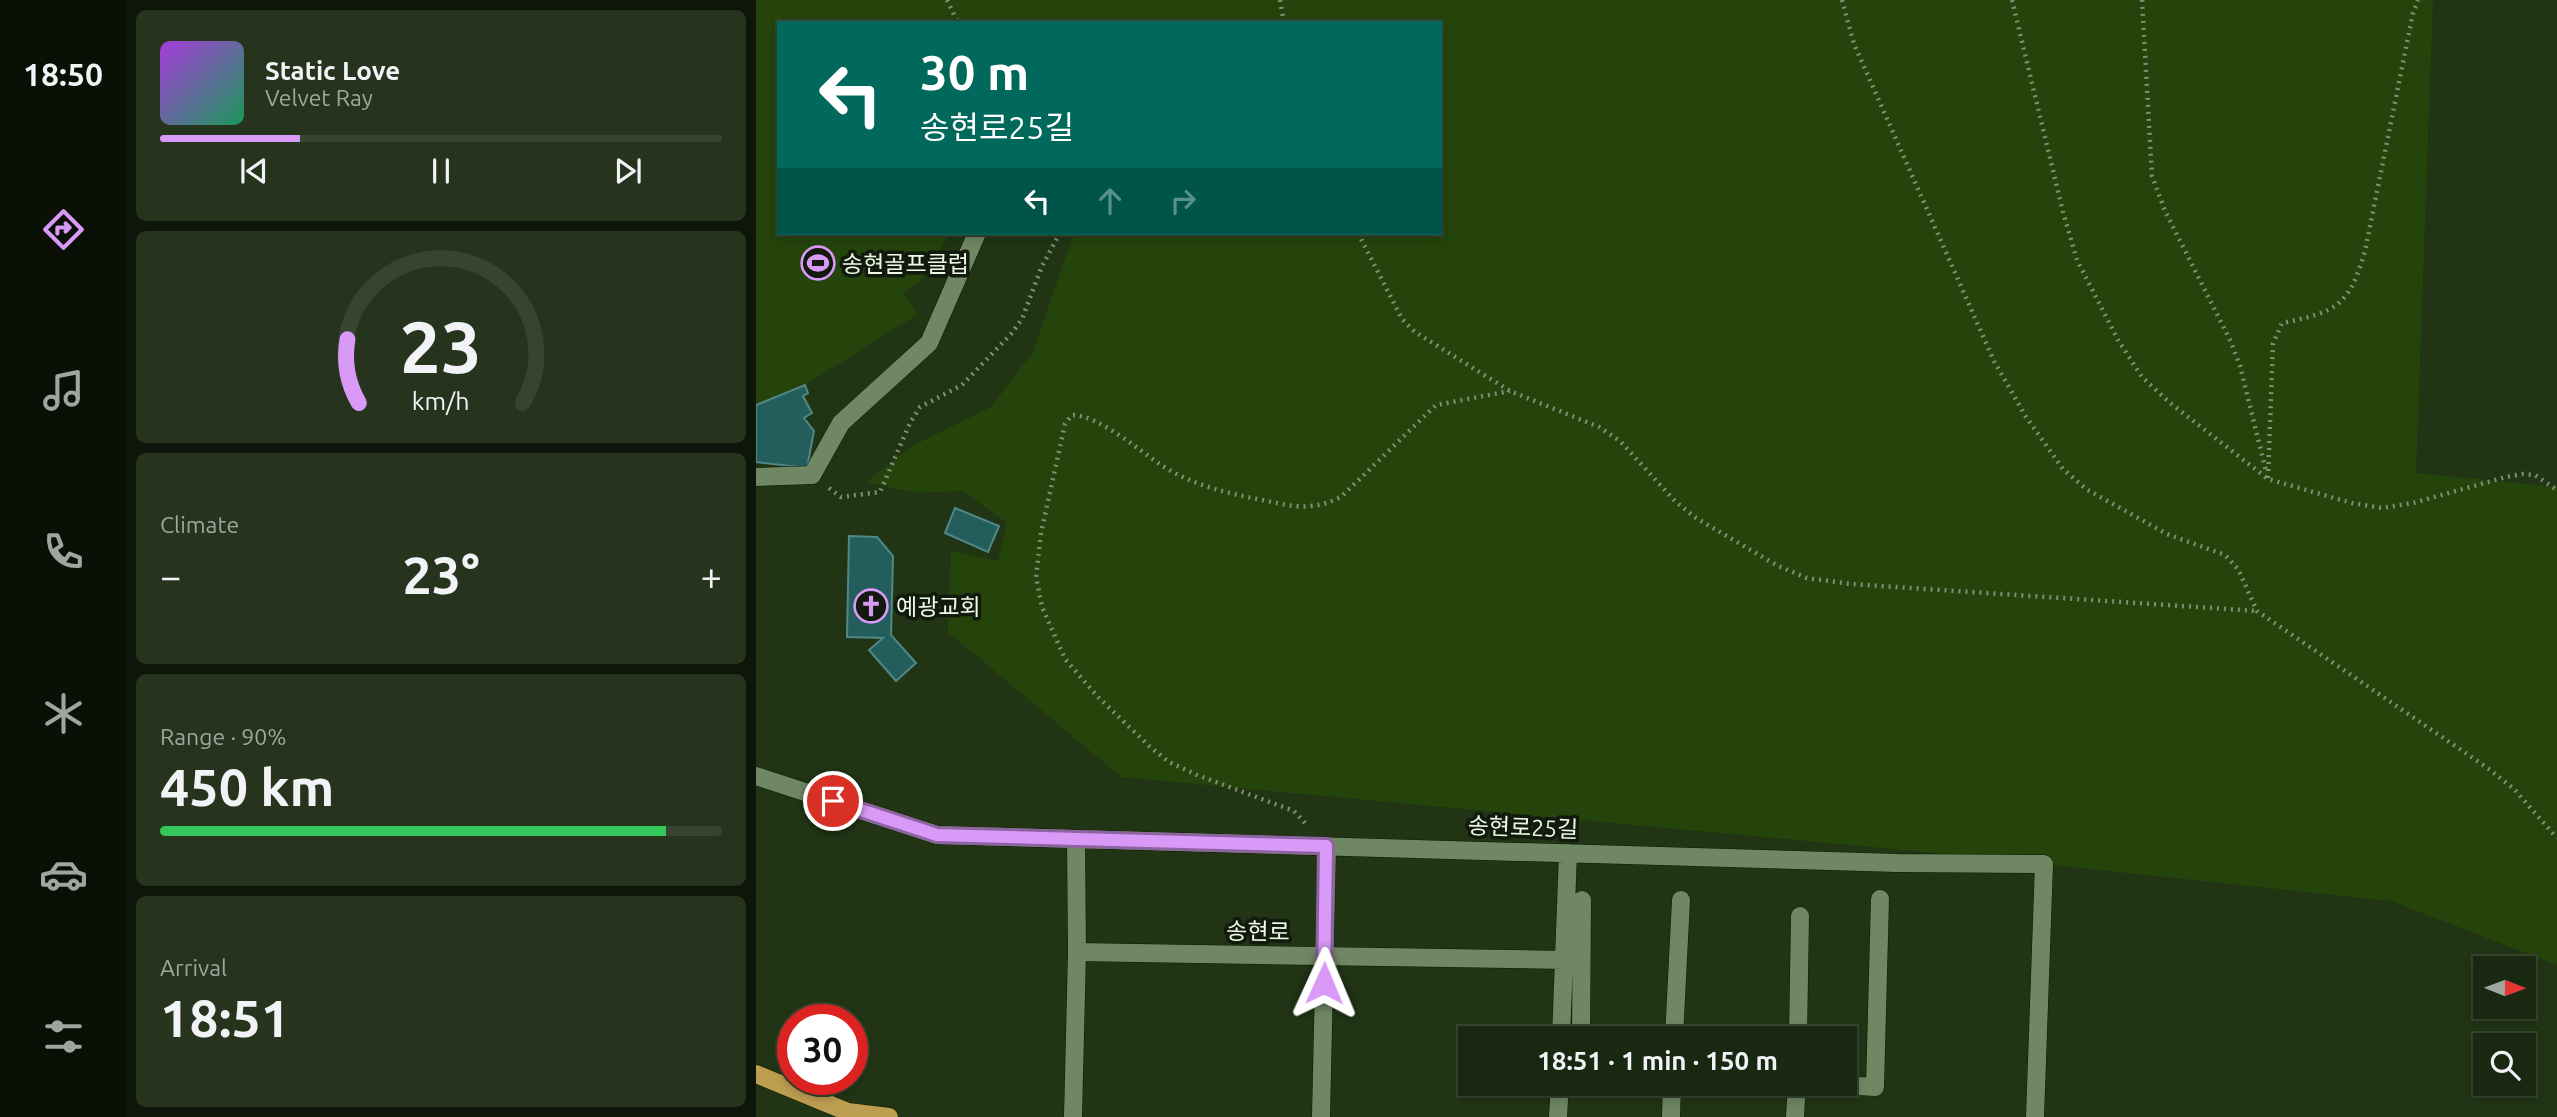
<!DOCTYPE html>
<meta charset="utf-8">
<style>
:root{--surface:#192810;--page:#26341e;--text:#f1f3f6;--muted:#9fa69f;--line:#374430;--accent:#d99af7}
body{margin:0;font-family:Ubuntu,"Noto Sans KR",sans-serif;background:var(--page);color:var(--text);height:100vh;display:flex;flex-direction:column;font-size:26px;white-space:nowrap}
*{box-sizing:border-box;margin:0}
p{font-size:23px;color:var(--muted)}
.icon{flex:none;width:38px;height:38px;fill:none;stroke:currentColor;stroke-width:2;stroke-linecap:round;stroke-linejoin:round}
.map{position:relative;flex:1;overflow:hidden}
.details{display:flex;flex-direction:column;gap:10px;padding:10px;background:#0e1609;width:630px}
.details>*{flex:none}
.hud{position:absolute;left:21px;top:21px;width:665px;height:214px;border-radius:0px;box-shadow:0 4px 10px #0003,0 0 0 2px var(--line);background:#00695c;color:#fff;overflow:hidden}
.needle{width:46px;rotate:91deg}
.fabs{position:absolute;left:1717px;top:956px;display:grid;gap:14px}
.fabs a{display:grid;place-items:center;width:63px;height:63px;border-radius:0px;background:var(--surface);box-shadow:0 4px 10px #0003,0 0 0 2px var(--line);font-size:35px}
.speed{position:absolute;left:21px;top:1004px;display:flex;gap:14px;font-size:35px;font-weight:700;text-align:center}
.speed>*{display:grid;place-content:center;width:91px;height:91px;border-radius:50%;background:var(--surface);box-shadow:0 4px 10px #0003,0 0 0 2px var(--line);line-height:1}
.speed .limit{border:10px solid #d22;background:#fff;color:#111}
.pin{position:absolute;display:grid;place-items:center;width:60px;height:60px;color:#fff;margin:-30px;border:4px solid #fff;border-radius:50%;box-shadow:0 2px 7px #0007}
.me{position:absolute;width:77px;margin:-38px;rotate:1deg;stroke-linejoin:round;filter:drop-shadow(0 0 5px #0008)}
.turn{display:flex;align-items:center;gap:24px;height:147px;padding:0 28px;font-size:32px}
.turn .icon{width:91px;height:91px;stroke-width:2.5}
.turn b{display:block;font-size:49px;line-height:60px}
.lanes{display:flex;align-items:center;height:66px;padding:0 28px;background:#0003;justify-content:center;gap:35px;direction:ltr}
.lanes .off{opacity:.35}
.big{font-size:52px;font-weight:700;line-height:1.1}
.details .tile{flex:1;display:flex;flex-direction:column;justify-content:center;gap:10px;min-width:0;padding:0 24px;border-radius:10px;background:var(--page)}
.details .dial{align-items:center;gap:0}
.dial svg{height:182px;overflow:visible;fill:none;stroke:var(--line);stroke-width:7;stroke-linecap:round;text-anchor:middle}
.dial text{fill:var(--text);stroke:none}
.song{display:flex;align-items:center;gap:21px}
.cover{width:84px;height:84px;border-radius:10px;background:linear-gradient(135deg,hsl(280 70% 55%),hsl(150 70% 35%))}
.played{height:7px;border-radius:4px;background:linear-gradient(90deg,var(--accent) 25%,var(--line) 25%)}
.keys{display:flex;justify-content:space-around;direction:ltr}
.heat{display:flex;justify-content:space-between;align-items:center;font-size:38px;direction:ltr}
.charge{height:10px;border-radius:5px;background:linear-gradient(90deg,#34c759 90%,var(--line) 0)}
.trip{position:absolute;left:702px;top:1026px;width:399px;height:70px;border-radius:0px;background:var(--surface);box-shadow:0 4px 10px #0003,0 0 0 2px var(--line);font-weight:700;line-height:70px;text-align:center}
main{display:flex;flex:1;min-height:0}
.dock{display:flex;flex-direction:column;width:126px;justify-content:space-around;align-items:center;background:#0a1006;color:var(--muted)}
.dock .icon{width:49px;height:49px}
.dock .active{color:var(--accent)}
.dock b{font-size:32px;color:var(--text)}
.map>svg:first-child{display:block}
.green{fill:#24440b}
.building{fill:#235d5c;stroke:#508887;stroke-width:2}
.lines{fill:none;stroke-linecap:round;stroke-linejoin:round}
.minor-casing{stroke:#0a1c00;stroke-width:19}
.major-casing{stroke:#0a1c00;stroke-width:19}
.path{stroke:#7f8f75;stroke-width:4.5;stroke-dasharray:2 5;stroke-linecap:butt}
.minor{stroke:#708763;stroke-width:18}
.major{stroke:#be9e50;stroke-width:18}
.route-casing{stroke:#8d64a1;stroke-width:18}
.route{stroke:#d99af7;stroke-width:12}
.labels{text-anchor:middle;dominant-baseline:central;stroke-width:7;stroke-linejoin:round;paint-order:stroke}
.poi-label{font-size:23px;fill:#edfae6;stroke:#111a0c;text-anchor:start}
.street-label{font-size:23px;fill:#edfae6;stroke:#111a0c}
</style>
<main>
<nav class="dock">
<b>18:50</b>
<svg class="icon active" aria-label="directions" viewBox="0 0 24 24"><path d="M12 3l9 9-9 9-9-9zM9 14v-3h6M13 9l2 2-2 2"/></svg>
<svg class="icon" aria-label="music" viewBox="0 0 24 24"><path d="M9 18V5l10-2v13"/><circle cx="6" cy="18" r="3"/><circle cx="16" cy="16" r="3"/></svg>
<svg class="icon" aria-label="phone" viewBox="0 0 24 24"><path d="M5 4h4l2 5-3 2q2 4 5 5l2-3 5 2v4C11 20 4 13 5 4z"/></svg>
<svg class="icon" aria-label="climate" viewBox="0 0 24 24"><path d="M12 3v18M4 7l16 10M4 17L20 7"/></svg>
<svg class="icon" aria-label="car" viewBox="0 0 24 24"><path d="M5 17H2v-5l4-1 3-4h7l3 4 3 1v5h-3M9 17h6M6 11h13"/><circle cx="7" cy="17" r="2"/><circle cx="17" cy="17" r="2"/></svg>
<svg class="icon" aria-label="filters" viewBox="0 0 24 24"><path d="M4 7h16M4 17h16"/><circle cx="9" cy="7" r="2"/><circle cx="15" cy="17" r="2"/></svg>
</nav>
<section class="details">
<div class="tile">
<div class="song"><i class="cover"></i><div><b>Static Love</b><p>Velvet Ray</p></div></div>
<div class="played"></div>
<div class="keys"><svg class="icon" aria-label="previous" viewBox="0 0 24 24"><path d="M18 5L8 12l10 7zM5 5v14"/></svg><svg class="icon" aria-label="pause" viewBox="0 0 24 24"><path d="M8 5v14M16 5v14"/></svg><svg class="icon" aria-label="next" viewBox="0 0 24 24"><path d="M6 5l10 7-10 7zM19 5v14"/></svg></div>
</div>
<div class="tile dial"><svg viewBox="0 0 100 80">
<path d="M14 69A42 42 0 1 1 86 69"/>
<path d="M14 69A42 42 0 0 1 9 41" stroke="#d99af7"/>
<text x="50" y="56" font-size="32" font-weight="700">23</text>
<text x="50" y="72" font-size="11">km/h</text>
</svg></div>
<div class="tile"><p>Climate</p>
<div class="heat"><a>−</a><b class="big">23°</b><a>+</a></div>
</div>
<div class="tile"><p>Range · 90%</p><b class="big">450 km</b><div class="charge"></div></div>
<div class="tile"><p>Arrival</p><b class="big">18:51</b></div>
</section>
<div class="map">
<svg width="1801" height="1117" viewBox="0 0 1801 1117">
<rect width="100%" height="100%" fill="#213515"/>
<!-- green -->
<path class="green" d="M0 0H1677L1660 473 1801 487V965L1635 901 1200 855 365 777 192 632 195 551 242 561 251 523 207 491 160 493 111 482 156 446 235 407 277 352 318 233H684V23H23V233H194L164 280 147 294 162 314 49 385 0 405Z"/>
<!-- building -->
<path class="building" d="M49 385 52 393 47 396 56 413 48 418 58 431 51 468 0 462V405Z
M199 508 243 526 232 552 189 533Z
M93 536 121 537 137 556 135 635 160 663 140 681 113 650 127 638 91 637Z"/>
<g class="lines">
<defs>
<path id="minor" d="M0 477 56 475 85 423 173 343 221 233
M0 776 181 835 1141 863 1288 864 1279 1117
M320 839 321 952 809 960
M805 1038 812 853
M825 1038 826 900
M918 1038 925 900
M1042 1038 1044 916
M845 1083H881
M1054 1083 1119 1087 1124 899
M317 1117 321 952
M565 1117 571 846
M802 1117 804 1083
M915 1117 916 1083
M1039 1117 1041 1083"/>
<path id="major" d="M0 1074 92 1112 133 1117"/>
</defs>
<!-- minor casing -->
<use href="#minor" class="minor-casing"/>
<!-- major casing -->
<use href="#major" class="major-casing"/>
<!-- path -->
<path class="path" d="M191 0 202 23
M524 0 528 23
M1086 0 1098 44 1238 361 1270 417 1307 469 1330 489 1411 534 1469 555 1482 569 1501 611 1733 769 1758 789 1801 838
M1256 0 1307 212 1321 260 1362 340 1386 377 1413 402 1512 479 1596 503 1626 508 1657 503 1750 477 1767 474 1779 475 1801 490
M1386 0 1396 176 1409 211 1475 342 1484 366 1510 471
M602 233 646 319 659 332 754 391 843 427 864 441 920 502 940 518 1022 566 1051 578 1095 584 1501 611
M1512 478 1517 344 1526 323C1581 312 1593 306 1609 251L1657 13 1662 0
M73 488 85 497 124 492 154 423 164 407 206 385 255 334 266 319 286 266 304 233
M549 823 538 811 441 775 413 762 393 746 342 697 309 659 286 607 280 577 285 533 309 424 316 415C342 415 383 450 405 465 436 485 470 493 506 500 522 503 538 508 554 506 566 505 575 502 585 497L680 405 754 391"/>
<!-- minor -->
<use href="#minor" class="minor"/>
<!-- major -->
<use href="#major" class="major"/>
</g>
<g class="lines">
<defs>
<path id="route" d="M77 801 181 835 570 846 568 983"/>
</defs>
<!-- route casing -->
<use href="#route" class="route-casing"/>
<!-- route -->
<use href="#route" class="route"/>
</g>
<!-- icons -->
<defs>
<symbol id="stadium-ring" viewBox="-11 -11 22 22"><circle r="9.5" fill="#111a0c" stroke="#d99af7" stroke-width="1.5"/><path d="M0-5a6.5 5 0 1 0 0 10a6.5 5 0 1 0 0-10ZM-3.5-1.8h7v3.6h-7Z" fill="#d99af7"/></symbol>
<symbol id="church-ring" viewBox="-11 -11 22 22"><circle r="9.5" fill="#111a0c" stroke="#d99af7" stroke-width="1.5"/><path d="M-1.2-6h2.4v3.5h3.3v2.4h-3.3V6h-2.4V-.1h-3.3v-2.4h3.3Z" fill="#d99af7"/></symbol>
</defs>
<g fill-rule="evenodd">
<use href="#stadium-ring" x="43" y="244" width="38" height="38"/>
<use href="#church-ring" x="96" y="587" width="38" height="38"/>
</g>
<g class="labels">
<!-- poi labels -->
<g class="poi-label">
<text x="86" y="263">송현골프클럽</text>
<text x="140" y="606">예광교회</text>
</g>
<!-- street labels -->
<g class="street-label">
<text transform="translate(767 827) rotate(2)">송현로25길</text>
<text transform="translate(502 931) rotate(1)">송현로</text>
</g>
</g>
</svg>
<div class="fabs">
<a><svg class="needle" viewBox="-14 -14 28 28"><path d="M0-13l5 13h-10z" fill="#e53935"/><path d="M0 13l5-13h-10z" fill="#9fa69f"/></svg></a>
<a><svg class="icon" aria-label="search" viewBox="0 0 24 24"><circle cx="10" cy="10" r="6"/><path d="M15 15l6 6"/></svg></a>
</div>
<div class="speed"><div class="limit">30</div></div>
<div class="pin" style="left:77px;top:801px;background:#d93025"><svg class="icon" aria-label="arrive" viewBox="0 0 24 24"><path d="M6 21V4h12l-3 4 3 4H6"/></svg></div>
<svg class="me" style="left:568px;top:983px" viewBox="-20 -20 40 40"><path d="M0-17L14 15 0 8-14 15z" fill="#d99af7" stroke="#fff" stroke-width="4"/></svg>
<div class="trip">18:51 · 1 min · 150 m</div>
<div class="hud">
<div class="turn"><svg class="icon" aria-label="left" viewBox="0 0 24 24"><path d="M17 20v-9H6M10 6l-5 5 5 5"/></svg><div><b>30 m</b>송현로25길</div></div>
<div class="lanes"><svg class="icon" aria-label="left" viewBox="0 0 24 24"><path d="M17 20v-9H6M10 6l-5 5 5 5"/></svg><svg class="icon off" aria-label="ahead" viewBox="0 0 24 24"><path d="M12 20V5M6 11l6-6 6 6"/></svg><svg class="icon off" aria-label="right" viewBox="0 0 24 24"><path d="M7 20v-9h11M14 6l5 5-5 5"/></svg></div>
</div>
</div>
</main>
